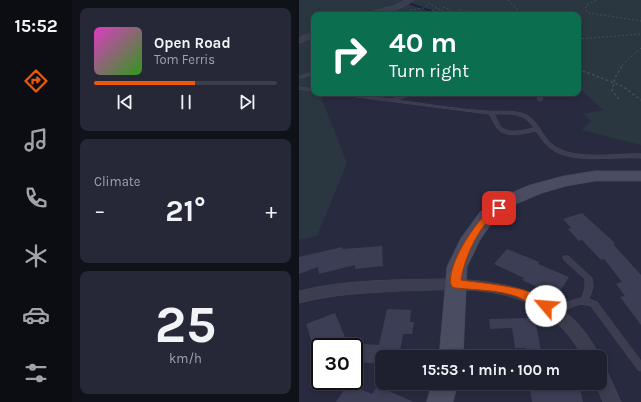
<!DOCTYPE html>
<meta charset="utf-8">
<style>
:root{--surface:#1e2030;--page:#262838;--text:#f1f3f6;--muted:#a1a3ab;--line:#3c3e4c;--accent:#ea580c}
body{margin:0;font-family:Karla,sans-serif;background:var(--page);color:var(--text);height:100vh;display:flex;flex-direction:column;font-size:15px;white-space:nowrap}
*{box-sizing:border-box;margin:0}
p{font-size:13px;color:var(--muted)}
.icon{flex:none;width:22px;height:22px;fill:none;stroke:currentColor;stroke-width:2;stroke-linecap:round;stroke-linejoin:round}
.map{position:relative;flex:1;overflow:hidden}
.sheet{display:flex;flex-direction:column;gap:8px;padding:8px;background:#10121a;width:227px}
.sheet>*{flex:none}
.guide{position:absolute;left:12px;top:12px;width:270px;height:84px;border-radius:8px;box-shadow:0 2px 6px #0003,0 0 0 1px var(--line);background:#0b6e4f;color:#fff;overflow:hidden}
.speed{position:absolute;left:12px;top:338px;display:flex;gap:8px;font-size:20px;font-weight:700;text-align:center}
.speed>*{display:grid;place-content:center;width:52px;height:52px;border-radius:50%;background:var(--surface);box-shadow:0 2px 6px #0003,0 0 0 1px var(--line);line-height:1}
.speed .limit{border:2px solid #111;border-radius:6px;background:#fff;color:#111}
.pin{position:absolute;display:grid;place-items:center;width:34px;height:34px;color:#fff;margin:-17px;border-radius:8px;box-shadow:0 2px 6px #0006}
.me{position:absolute;width:44px;margin:-22px;rotate:297deg;stroke-linejoin:round;filter:drop-shadow(0 0 3px #0008)}
.turn{display:flex;align-items:center;gap:14px;height:84px;padding:0 12px;font-size:18px}
.turn .icon{width:52px;height:52px;stroke-width:2.5}
.turn b{display:block;font-size:28px;line-height:34px}
.big{font-size:30px;font-weight:700;line-height:1.1}
.sheet .widget{flex:1;display:flex;flex-direction:column;justify-content:center;gap:6px;min-width:0;padding:0 14px;border-radius:8px;background:var(--page)}
.sheet .dial{align-items:center;gap:0}
.dial b{font-size:52px;line-height:1}
.song{display:flex;align-items:center;gap:12px}
.cover{width:48px;height:48px;border-radius:6px;background:linear-gradient(135deg,hsl(310 70% 55%),hsl(110 70% 35%))}
.played{height:4px;border-radius:2px;background:linear-gradient(90deg,var(--accent) 55%,var(--line) 55%)}
.keys{display:flex;justify-content:space-around;direction:ltr}
.heat{display:flex;justify-content:space-between;align-items:center;font-size:22px;direction:ltr}
.trip{position:absolute;left:76px;top:350px;width:232px;height:40px;border-radius:8px;background:var(--surface);box-shadow:0 2px 6px #0003,0 0 0 1px var(--line);font-weight:700;line-height:40px;text-align:center}
main{display:flex;flex:1;min-height:0}
.tabs{display:flex;flex-direction:column;width:72px;justify-content:space-around;align-items:center;background:#0c0d13;color:var(--muted)}
.tabs .icon{width:28px;height:28px}
.tabs .current{color:var(--accent)}
.tabs b{font-size:18px;color:var(--text)}
.map>svg:first-child{display:block}
.green{fill:#2a3741}
.lines{fill:none;stroke-linecap:round;stroke-linejoin:round}
.stream{stroke:#1c1f3d;stroke-width:2}
.building{fill:#3b3e55}
.lane-casing{stroke:#464759;stroke-width:1}
.street-casing{stroke:#464759;stroke-width:1}
.secondary-casing{stroke:#464759;stroke-width:1}
.path-far1{stroke:#435058;stroke-width:1;stroke-dasharray:2 2;stroke-linecap:butt}
.path{stroke:#435058;stroke-width:1.5;stroke-dasharray:2.5 2.5;stroke-linecap:butt}
.lane{fill:#3c3e50;fill-rule:evenodd}
.street{fill:#3c3e50;fill-rule:evenodd}
.secondary{fill:#4a4c62;fill-rule:evenodd}
.route{fill:#ea580c;stroke:#983908}
</style>
<main>
<nav class="tabs">
<b>15:52</b>
<svg class="icon current" aria-label="directions" viewBox="0 0 24 24"><path d="M12 3l9 9-9 9-9-9zM9 14v-3h6M13 9l2 2-2 2"/></svg>
<svg class="icon" aria-label="music" viewBox="0 0 24 24"><path d="M9 18V5l10-2v13"/><circle cx="6" cy="18" r="3"/><circle cx="16" cy="16" r="3"/></svg>
<svg class="icon" aria-label="phone" viewBox="0 0 24 24"><path d="M5 4h4l2 5-3 2q2 4 5 5l2-3 5 2v4C11 20 4 13 5 4z"/></svg>
<svg class="icon" aria-label="climate" viewBox="0 0 24 24"><path d="M12 3v18M4 7l16 10M4 17L20 7"/></svg>
<svg class="icon" aria-label="car" viewBox="0 0 24 24"><path d="M5 17H2v-5l4-1 3-4h7l3 4 3 1v5h-3M9 17h6M6 11h13"/><circle cx="7" cy="17" r="2"/><circle cx="17" cy="17" r="2"/></svg>
<svg class="icon" aria-label="filters" viewBox="0 0 24 24"><path d="M4 7h16M4 17h16"/><circle cx="9" cy="7" r="2"/><circle cx="15" cy="17" r="2"/></svg>
</nav>
<section class="sheet">
<div class="widget">
<div class="song"><i class="cover"></i><div><b>Open Road</b><p>Tom Ferris</p></div></div>
<div class="played"></div>
<div class="keys"><svg class="icon" aria-label="previous" viewBox="0 0 24 24"><path d="M18 5L8 12l10 7zM5 5v14"/></svg><svg class="icon" aria-label="pause" viewBox="0 0 24 24"><path d="M8 5v14M16 5v14"/></svg><svg class="icon" aria-label="next" viewBox="0 0 24 24"><path d="M6 5l10 7-10 7zM19 5v14"/></svg></div>
</div>
<div class="widget"><p>Climate</p>
<div class="heat"><a>−</a><b class="big">21°</b><a>+</a></div>
</div>
<div class="widget dial"><b>25</b><p>km/h</p></div>
</section>
<div class="map">
<svg width="342" height="402" viewBox="0 0 342 402">
<rect width="100%" height="100%" fill="#282b40"/>
<!-- green -->
<path class="green" d="M0 0H342V145L283 130 292 121 284 114 304 110 279 87V15H15V93H33L30 96 21 95 48 163 18 236 0 240Z"/>
<g class="lines">
<!-- stream -->
<path class="stream" d="M112 4 140 14"/>
</g>
<!-- building -->
<path class="building" d="M283 213 316 243 314 244 342 275V325L321 297 326 296 317 284 323 282 305 259 302 260 283 240 280 241 269 229 272 228 264 219Z
M83 246 84 266 56 269V265L20 274 19 267 0 274V257L43 247 44 249Z
M208 249 240 262 239 264 270 277 260 293 244 286 242 289 223 280 225 278 195 264Z
M88 309 112 310 111 322H115L113 334H104L100 357H83V364L58 362 63 344 80 345Z
M36 313 46 337 15 349 7 324Z
M236 318 243 357H229L227 348H216L213 328 191 329 190 319Z
M49 384 73 394 78 386 115 402H37Z
M261 388V390L281 389 284 402H233L231 389Z"/>
<g class="lines">
<defs>
<path id="lane" d="M95 7 98 8 94 15H90Z
M15 72V74L0 79V77Z
M0 87 15 89V91L0 89Z
M33 93H46L92 99 111 93H118L98 100C127 104 156 109 186 111 198 112 210 110 222 113 239 117 242 137 255 146 277 161 317 153 342 154V158C315 156 273 165 251 148 245 143 241 137 237 131 226 133 207 139 198 128 195 124 193 119 190 114L35 94ZM195 114C213 114 224 112 235 128 225 130 209 135 201 126 199 122 197 118 195 114Z
M240 93H244L243 100 241 101 239 100Z
M265 256H269L293 278 294 287 290 299 298 302 342 361V371L339 370 292 306C272 299 266 317 254 314L253 312C258 305 274 299 283 298L286 287V279L265 260 264 258Z"/>
<path id="street" d="M107 0H115C101 12 77 15 59 15L94 6Z
M15 32V37L0 43V38Z
M151 279C215 281 271 295 301 357V358L284 357C272 336 255 315 231 304 191 285 143 290 99 291 66 293 33 294 0 303V291C49 279 101 280 151 279Z
M301 367 307 369 322 402H304L296 383H301Z"/>
<path id="secondary" d="M296 171H342V181H296L267 186 243 193 217 204 195 220 181 240 168 267 164 357H140L148 267 162 238 181 212 205 196 231 185 265 176Z
M133 383H159L154 402H128Z"/>
</defs>
<!-- lane casing -->
<use href="#lane" class="lane-casing"/>
<!-- street casing -->
<use href="#street" class="street-casing"/>
<!-- secondary casing -->
<use href="#secondary" class="secondary-casing"/>
<!-- path-far1 -->
<path class="path-far1" d="M209 0 224 15
M297 0 288 5 286 10 290 13 342 21
M111 10 125 8 130 3 143 11
M107 12 114 14
M126 14 140 15
M114 15 129 13 138 8
M141 15 145 7 160 15
M160 15V9L179 15
M279 39 342 34
M323 65 342 48"/>
<!-- path -->
<path class="path" d="M279 69 323 86 342 100
M320 99 313 91 316 78 324 64"/>
<!-- lane -->
<use href="#lane" class="lane"/>
<!-- street -->
<use href="#street" class="street"/>
<!-- secondary -->
<use href="#secondary" class="secondary"/>
</g>
<!-- route -->
<path class="route" d="M200 205 204 208C201 212 196 214 192 218 177 232 165 260 162 280 182 283 243 287 253 306L251 309C244 311 227 301 219 297 200 290 176 290 156 288L153 287C143 270 182 210 200 205Z"/>
</svg>
<div class="speed"><div class="limit">30</div></div>
<div class="pin" style="left:200px;top:208px;background:#d93025"><svg class="icon" aria-label="arrive" viewBox="0 0 24 24"><path d="M6 21V4h12l-3 4 3 4H6"/></svg></div>
<svg class="me" style="left:247px;top:306px" viewBox="-20 -20 40 40"><circle r="19" fill="#fff"/><path d="M0-13L10 11 0 6-10 11z" fill="#ea580c"/></svg>
<div class="trip">15:53 · 1 min · 100 m</div>
<div class="guide">
<div class="turn"><svg class="icon" aria-label="right" viewBox="0 0 24 24"><path d="M7 20v-9h11M14 6l5 5-5 5"/></svg><div><b>40 m</b>Turn right</div></div>
</div>
</div>
</main>
